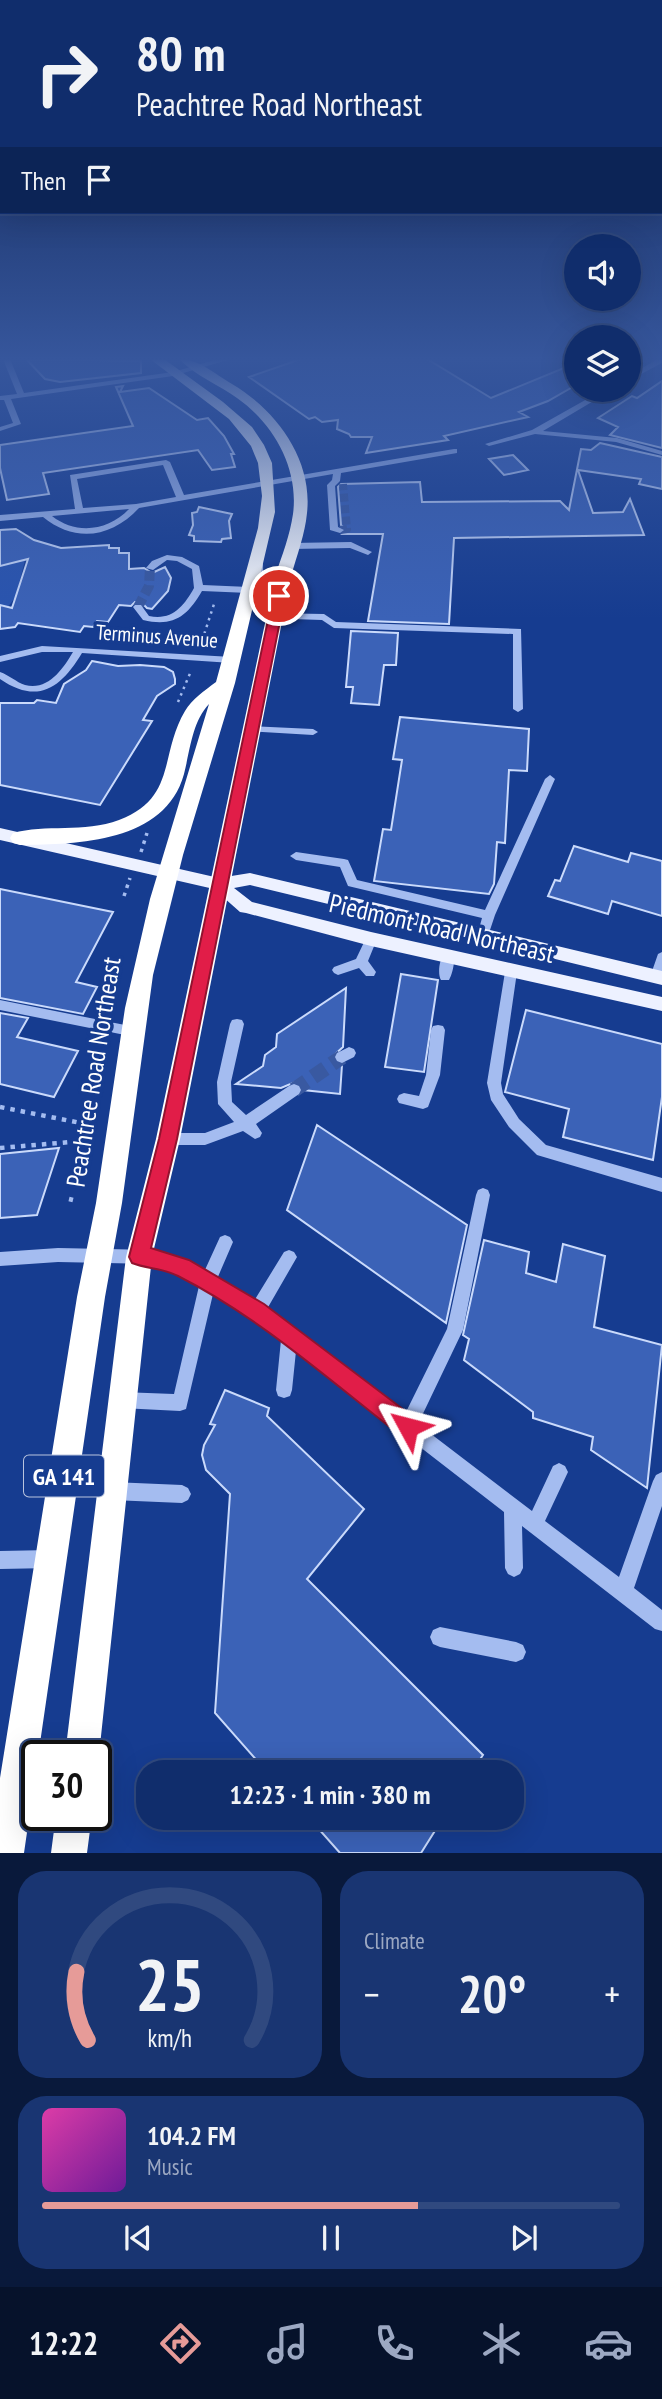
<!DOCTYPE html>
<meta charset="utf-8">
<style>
:root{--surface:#102d6c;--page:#193572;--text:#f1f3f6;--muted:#9ca8c2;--line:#30497f;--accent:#e69b98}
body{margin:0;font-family:"PT Sans Narrow",sans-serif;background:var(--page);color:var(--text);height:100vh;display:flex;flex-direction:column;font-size:26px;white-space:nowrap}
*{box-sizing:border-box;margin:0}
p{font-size:23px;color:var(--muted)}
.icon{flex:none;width:38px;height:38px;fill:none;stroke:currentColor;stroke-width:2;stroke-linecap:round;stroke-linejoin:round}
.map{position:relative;height:1853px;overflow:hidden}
.details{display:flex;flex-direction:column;gap:18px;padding:18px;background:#09193b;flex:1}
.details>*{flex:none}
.hud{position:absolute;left:0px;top:0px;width:663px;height:214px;box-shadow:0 7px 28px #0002,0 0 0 2px var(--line);background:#102d6c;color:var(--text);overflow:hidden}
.buttons{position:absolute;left:564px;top:234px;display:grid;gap:14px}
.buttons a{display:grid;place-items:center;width:77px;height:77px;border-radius:50%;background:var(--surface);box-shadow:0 7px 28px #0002,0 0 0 2px var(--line);font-size:35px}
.speed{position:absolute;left:21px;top:1740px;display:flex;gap:14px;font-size:35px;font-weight:700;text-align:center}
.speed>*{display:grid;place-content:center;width:91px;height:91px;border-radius:50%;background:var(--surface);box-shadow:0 7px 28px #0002,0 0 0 2px var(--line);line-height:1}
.speed .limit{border:4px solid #111;border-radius:10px;background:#fff;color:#111}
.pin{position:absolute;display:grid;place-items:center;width:60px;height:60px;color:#fff;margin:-30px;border:4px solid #fff;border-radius:50%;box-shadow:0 2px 7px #0007}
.me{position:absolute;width:77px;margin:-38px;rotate:308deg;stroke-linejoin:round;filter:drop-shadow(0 0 5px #0008)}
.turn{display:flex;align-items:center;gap:24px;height:147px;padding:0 21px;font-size:32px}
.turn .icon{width:91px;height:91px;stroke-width:2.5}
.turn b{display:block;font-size:49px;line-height:60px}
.then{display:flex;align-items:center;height:66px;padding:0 21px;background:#0003;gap:14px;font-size:26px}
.big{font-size:52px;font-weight:700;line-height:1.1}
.details .tile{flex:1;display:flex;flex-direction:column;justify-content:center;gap:10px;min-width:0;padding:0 24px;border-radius:28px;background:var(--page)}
.details .dial{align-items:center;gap:0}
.dial svg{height:182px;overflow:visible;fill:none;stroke:var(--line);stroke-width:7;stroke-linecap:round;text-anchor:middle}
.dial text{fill:var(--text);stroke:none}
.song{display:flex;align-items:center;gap:21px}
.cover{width:84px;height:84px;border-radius:10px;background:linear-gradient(135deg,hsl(320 70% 55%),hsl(280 70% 35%))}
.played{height:7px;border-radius:4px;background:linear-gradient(90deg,var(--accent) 65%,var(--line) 65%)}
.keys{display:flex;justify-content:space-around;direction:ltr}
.heat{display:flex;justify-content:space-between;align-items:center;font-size:38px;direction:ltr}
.details .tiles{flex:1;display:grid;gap:18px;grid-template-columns:1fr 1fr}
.tile:last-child{grid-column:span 2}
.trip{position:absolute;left:136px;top:1760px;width:388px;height:70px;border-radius:28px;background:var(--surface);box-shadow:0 7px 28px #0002,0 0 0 2px var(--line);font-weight:700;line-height:70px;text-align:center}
.menu{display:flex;height:112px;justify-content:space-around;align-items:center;background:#06122b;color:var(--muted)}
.menu .icon{width:49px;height:49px}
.menu .selected{color:var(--accent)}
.menu b{font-size:32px;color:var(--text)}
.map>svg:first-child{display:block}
.green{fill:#2954af}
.building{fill:#3b62b7;stroke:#cadafb;stroke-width:2}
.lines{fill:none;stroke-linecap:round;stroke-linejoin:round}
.minor-tunnel-far2{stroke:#3959a1;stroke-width:8;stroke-dasharray:8 3.5;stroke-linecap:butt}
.minor-tunnel-far1{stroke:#3959a1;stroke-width:10;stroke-dasharray:10 4.5;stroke-linecap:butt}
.minor-tunnel{stroke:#3959a1;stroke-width:15;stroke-dasharray:15 8;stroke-linecap:butt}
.path-far2{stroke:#a4bcf0;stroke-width:2.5;stroke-dasharray:2.5 4.5;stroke-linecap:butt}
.path-far1{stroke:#a4bcf0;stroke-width:3.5;stroke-dasharray:3.5 5;stroke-linecap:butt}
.path{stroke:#a4bcf0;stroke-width:4.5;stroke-dasharray:4.5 6;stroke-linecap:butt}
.minor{fill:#a4bcf0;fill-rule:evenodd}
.major{fill:#edf1ff;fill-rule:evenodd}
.highway{fill:#fff;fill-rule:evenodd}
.route{fill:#e11d48;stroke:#92132f;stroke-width:2}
.labels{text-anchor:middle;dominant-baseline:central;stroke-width:7;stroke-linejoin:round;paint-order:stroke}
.far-street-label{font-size:21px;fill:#fff;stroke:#163c90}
.shield{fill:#163c90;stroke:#b9c4de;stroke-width:2}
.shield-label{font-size:24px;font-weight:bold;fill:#fff}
.street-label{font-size:26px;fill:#fff;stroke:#163c90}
</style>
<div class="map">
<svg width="662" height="1853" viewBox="0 0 662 1853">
<rect width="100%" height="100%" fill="#163c90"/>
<!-- green -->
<path class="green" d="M25 560 16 596 8 607 0 605V566Z"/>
<!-- building -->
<path class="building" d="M26 359 141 361V373L60 382 45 379Z
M301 359H427L491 398 576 363V385L548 401 519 412 528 417 444 436 448 440 366 453 372 437H351L349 434 337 429 338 420 322 422 315 417 309 419 249 377Z
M662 381V448L610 435 618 427 598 418 632 396 637 398Z
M123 386 120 392 149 388 197 420 208 418 224 436 234 454H231L235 467 212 470 198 450 43 473 49 494 7 500 0 468V445L133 426 116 387Z
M600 443 662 457V489L639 484 641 479 578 470 593 513 623 512 630 499 644 535 454 538 449 624 368 621 383 534H343L347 531 341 525 338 487 341 484 420 482 422 502 560 501 569 510 581 449 591 450Z
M513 455 528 470 504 475 489 459Z
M199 507 232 514 229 521 231 538 222 539 221 542 194 541V536L189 535 193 525 192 513 197 512Z
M16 529 34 540 61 548 109 545V548H119V553H129V569L144 568 152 573 165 567 171 578 168 591 152 609 147 608 141 602H135L131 606 119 605 108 622 97 621 93 627 84 626 80 632 18 623 15 627 0 629V605L12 608 28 559 0 566V530Z
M351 631 398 633 396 665H384L379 705 351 703 353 687H346Z
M92 661 118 666 140 665 164 667 173 672 175 679V684L157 696 143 720 152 721 100 805 0 785V703H34L37 700 56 703 64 684 86 670Z
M400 717 529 729 527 771 509 770 505 843 497 842 494 884 489 894 374 881 383 829 391 830 402 760 393 759Z
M574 846 628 862 631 853 662 861V916L612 901 608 914 548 896 555 880 560 881Z
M0 889 113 912 76 982 97 987 83 1014 0 998Z
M401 974 438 980 424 1072 385 1067Z
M346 988 343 1047 333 1056 335 1062 342 1065 340 1094 303 1090 301 1085 295 1082 281 1088 236 1084 263 1066 265 1055 276 1047 277 1034Z
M526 1010 662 1044V1097L653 1160 563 1137 569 1109 505 1092Z
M0 1013 28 1018 17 1037 78 1051 54 1097 0 1084Z
M317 1125 467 1225 446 1323 287 1210Z
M59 1148 37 1215 0 1218V1154Z
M484 1240 529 1252 526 1273 556 1282 563 1244 605 1256 594 1327 662 1345 647 1488 591 1450 593 1437 533 1418V1412L464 1360 469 1339 463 1335Z
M225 1390 269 1408 267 1416 364 1509 307 1579 483 1755 471 1773H268L215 1713 230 1494 206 1470 202 1455 204 1445 215 1425 210 1424Z
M309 1818H443L421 1853H340Z"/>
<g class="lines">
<!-- minor-tunnel-far2 -->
<path class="minor-tunnel-far2" d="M340 530 347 529 343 484"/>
<!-- minor-tunnel-far1 -->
<path class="minor-tunnel-far1" d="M138 607 149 586 150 568"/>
<!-- minor-tunnel -->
<path class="minor-tunnel" d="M294 1090 342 1057"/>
<!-- path-far2 -->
<path class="path-far2" d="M200 647 215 601
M178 702 191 671"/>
<!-- path-far1 -->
<path class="path-far1" d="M141 852 147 833
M124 896 130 878"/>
<!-- path -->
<path class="path" d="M0 1107 86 1124
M0 1148 82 1141
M69 1199 73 1200"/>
<!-- minor -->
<path class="minor" d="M3 359H10L24 393 173 372 218 359H231L173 376 11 399 21 424 0 431V427L13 423 4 400H0V396L17 394Z
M658 359H662V363L628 381V376Z
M603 390H612L543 431 617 438 662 451V455L616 442 535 434 489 446 485 444 532 430Z
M454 449H457V453L341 473 340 481 335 486 338 527 344 530 340 533 330 530 327 485 332 480 333 474 139 508C111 538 75 543 43 517L0 521V515L75 509 70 475 166 460 170 462 184 495ZM163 465 176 497 136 504 83 508 77 479ZM129 509C108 531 76 535 52 516Z
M351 542 372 552 368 555 350 548 291 549 287 546 291 543Z
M167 555 182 557 199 566 203 585 249 587 254 590 249 593 202 591C187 617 173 627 143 620L133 607 135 605H141L149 616C172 621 184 606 194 588L192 569 177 561 167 560 153 570 146 568 152 561Z
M259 561 263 564 264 610 267 613 324 614 336 622 521 629 523 709 518 712 513 709V634L334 628 322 620 261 618 254 611 255 564Z
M42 646 232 657 237 660 232 663 82 653C61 688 38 705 0 679V672C9 675 16 682 25 685 48 691 63 669 73 652H42L0 662V656Z
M251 726 313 729 318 732 313 735 247 731V727Z
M550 775 555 779 495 915 487 939H479L477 936 482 918 348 886 340 867 296 860 290 856 296 852 344 859 348 860 357 880 485 910 545 779Z
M371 934 375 936 377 939 368 961 376 972 374 976H366L359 968 338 975 334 973 332 970 334 967 356 959 367 936Z
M448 951 452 953C456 959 453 973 449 980H441C437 973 440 959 444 953Z
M662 952V978L656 982 651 981 650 977 658 954Z
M511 967 515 968 517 972 501 1083 503 1094 519 1119 546 1145 662 1178V1192L537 1155 509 1127 491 1100 487 1083 505 972 507 968Z
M0 1000 135 1027 137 1031 135 1035 130 1036 0 1010Z
M237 1019 242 1020 244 1024 231 1082 232 1102 246 1115 289 1086 294 1084 299 1086 301 1090 299 1094 256 1124 262 1133 260 1137 255 1139 243 1131 205 1145H168L163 1143 161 1139 163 1135 168 1133H205L234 1122 218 1104 217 1082 230 1024 232 1020Z
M438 1025 443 1026 445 1030 440 1075 428 1107 423 1109 399 1103 397 1099 399 1095 404 1093 419 1096 426 1075 431 1030 433 1026Z
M349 1047 354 1049 356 1053 354 1057 342 1063 337 1061 335 1057 337 1053Z
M483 1188 488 1190 490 1195 463 1330 418 1424 532 1511 553 1466 559 1463 565 1466 568 1472 545 1521 619 1577 653 1481 656 1475 662 1472V1506L634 1588 662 1610V1631L655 1629 522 1526 523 1568 520 1574 514 1577 508 1574 505 1568 504 1512 296 1351 292 1390 290 1396 284 1398 278 1396 276 1390 281 1340 251 1317 213 1294 186 1409 180 1411 121 1408 115 1406 113 1400 115 1394 121 1392 174 1394 199 1286 177 1273 154 1264 58 1262 0 1266V1252L58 1248 154 1250 187 1262 204 1272 220 1237 225 1235 230 1237 233 1242 217 1279 254 1301 284 1252 289 1250 294 1252 297 1257 267 1309 405 1414 447 1329 476 1195 478 1190Z
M112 1482 182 1485 188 1488 191 1494 188 1500 182 1503 112 1500 106 1497 103 1491 106 1485Z
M51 1550 57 1553 60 1559 57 1565 51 1568 0 1569V1551Z
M440 1627 516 1642 523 1645 526 1652 523 1659 516 1662 440 1647 433 1644 430 1637 433 1630Z"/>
<!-- major -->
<path class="major" d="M0 828 219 878 250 873 662 971V985L250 885 234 888 252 902 371 932 662 997V1011L371 946 246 913 240 912 214 889 0 840Z"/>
<!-- highway -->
<path class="highway" d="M150 359H164L223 402 252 427 264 445 272 463 275 512 235 683 183 855 153 975 122 1203 105 1297 24 1853H0V1778L77 1297 96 1203 125 1008 150 899 209 704C192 722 190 751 184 774 165 843 78 844 20 845L13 843 10 838 13 833C45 824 84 833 119 820 177 798 159 755 185 711 192 699 204 691 216 682L258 528 262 496 258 463 251 446 229 419Z
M179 359C199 359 215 374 232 384 276 410 313 459 307 513 305 534 297 555 291 576L180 1139 152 1257 99 1755 96 1762V1755H65L126 1257 156 1139 275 576C282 556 290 535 293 514 299 469 274 424 237 398 219 385 196 376 179 359Z
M56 1815H92L87 1853H51Z"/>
</g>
<!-- sky -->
<linearGradient id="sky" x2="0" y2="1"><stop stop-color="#0c214f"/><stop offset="0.58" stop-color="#36569c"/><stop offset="1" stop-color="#36569c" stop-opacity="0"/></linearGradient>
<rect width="662" height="619" fill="url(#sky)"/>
<!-- route -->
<path class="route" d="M279 592 285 596 177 1139 151 1248 189 1260 264 1304 416 1419 419 1427 416 1435 408 1438 400 1435C328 1379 259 1317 178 1276 163 1268 147 1269 132 1263L129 1257 159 1139 273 596Z"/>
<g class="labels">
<!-- far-street labels -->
<g class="far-street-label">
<text transform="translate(157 636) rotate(4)">Terminus Avenue</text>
</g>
<!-- shield labels -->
<rect class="shield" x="24" y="1455.5" width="80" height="41" rx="5"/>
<g class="shield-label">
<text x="64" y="1476">GA 141</text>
</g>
<!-- street labels -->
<g class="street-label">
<text transform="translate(442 928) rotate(13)">Piedmont Road Northeast</text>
<text transform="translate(93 1072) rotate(-81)">Peachtree Road Northeast</text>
</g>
</g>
</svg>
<div class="buttons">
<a><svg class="icon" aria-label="sound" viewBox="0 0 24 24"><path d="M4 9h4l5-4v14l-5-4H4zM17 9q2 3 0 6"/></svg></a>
<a><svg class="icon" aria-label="layers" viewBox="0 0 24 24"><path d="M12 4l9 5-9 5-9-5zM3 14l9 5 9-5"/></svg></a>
</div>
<div class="speed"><div class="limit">30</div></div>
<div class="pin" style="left:279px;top:596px;background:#d93025"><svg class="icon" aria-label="arrive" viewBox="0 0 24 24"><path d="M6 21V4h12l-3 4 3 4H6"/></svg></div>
<svg class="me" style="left:408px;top:1427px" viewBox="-20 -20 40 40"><path d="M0-17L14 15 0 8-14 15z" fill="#e11d48" stroke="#fff" stroke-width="4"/></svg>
<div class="trip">12:23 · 1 min · 380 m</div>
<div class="hud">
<div class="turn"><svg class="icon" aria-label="right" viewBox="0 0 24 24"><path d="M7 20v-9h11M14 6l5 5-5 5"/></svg><div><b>80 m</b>Peachtree Road Northeast</div></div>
<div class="then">Then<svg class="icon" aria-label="arrive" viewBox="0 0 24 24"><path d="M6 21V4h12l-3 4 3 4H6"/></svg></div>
</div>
</div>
<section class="details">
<div class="tiles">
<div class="tile dial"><svg viewBox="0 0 100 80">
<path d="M14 69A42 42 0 1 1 86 69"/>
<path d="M14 69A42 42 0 0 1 9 39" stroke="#e69b98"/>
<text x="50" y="56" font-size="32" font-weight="700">25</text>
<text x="50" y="72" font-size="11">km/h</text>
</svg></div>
<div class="tile"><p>Climate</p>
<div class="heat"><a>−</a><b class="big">20°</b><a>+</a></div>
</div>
<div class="tile">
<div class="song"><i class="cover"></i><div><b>104.2 FM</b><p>Music</p></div></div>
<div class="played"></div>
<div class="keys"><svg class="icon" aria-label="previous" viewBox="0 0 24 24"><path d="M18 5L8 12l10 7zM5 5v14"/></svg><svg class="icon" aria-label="pause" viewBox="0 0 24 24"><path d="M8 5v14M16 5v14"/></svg><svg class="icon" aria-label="next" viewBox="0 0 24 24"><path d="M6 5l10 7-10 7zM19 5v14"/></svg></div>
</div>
</div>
</section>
<nav class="menu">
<b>12:22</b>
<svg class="icon selected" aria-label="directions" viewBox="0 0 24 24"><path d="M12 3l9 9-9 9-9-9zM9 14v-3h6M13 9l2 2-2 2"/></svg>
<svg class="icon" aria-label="music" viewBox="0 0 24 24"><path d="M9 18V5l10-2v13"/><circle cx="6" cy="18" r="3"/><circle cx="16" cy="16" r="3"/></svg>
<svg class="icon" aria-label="phone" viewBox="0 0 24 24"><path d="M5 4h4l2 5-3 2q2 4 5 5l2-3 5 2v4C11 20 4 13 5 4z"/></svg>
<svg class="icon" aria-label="climate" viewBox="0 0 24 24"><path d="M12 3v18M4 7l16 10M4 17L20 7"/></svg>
<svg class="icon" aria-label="car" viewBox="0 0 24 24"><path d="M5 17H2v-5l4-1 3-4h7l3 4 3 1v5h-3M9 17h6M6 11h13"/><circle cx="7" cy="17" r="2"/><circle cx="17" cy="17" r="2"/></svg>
</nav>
